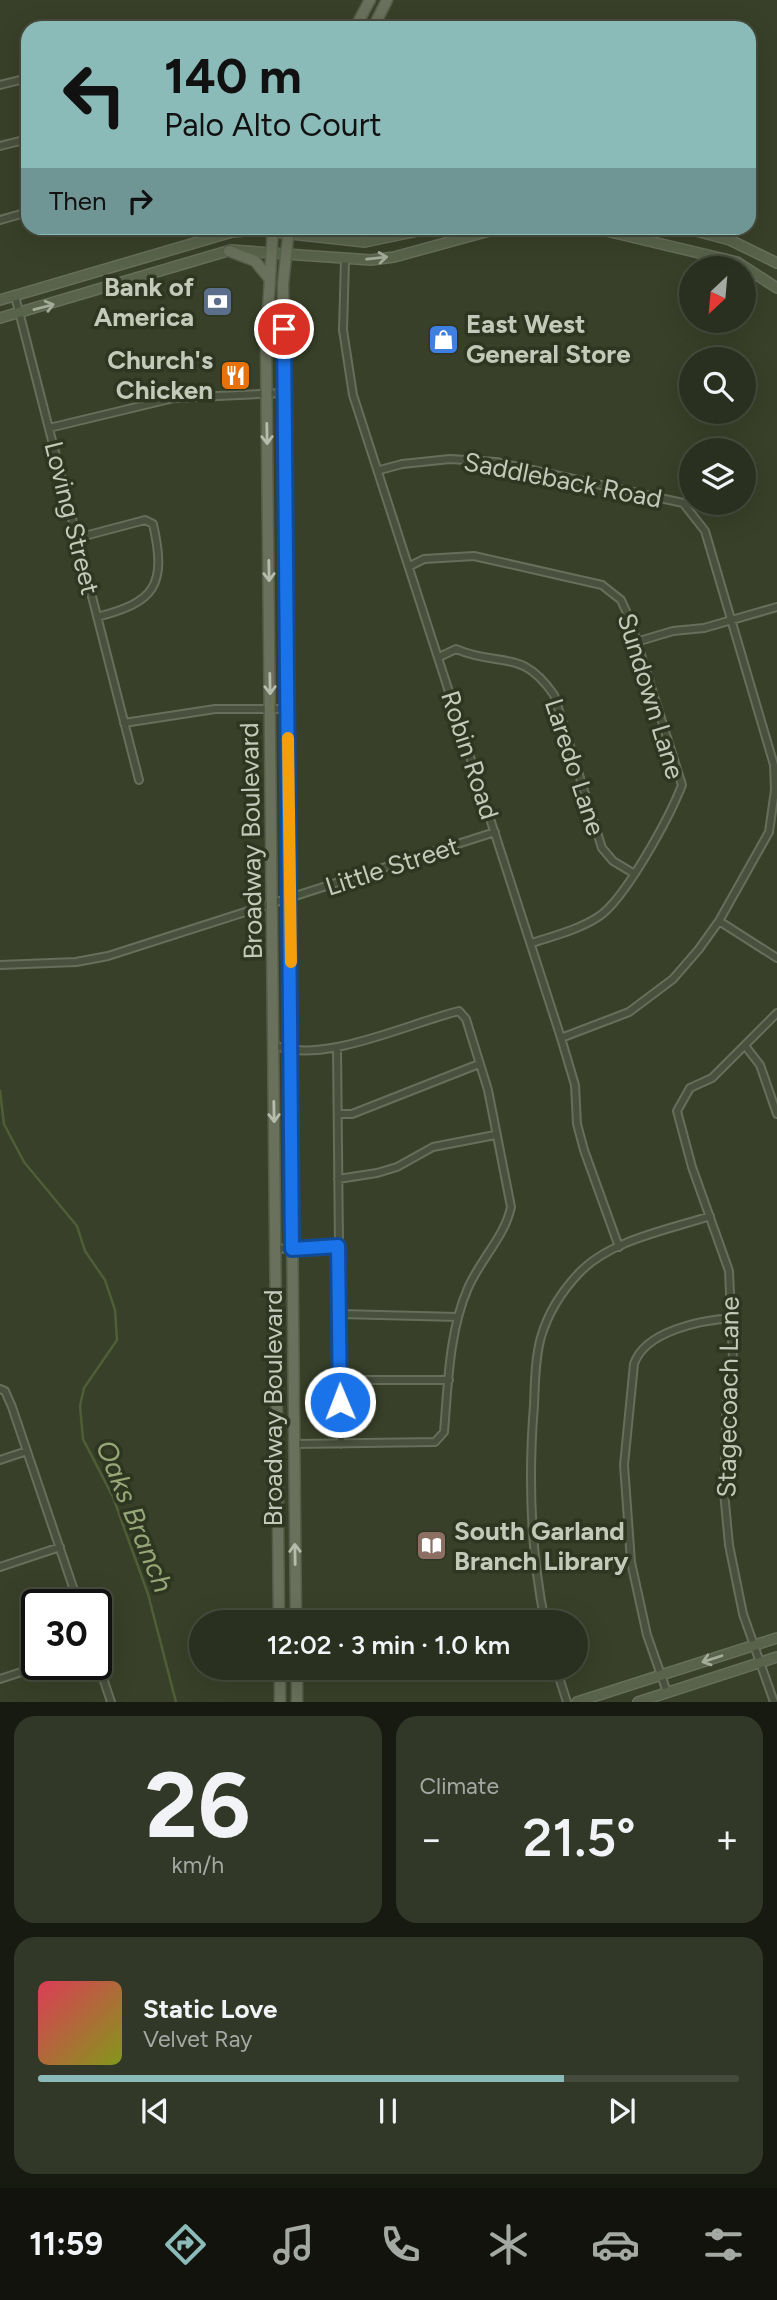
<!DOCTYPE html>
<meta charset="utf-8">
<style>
:root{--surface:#2a301f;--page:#323828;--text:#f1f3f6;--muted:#a5a9a4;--line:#464b3d;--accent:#8bbbb9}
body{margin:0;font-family:Figtree,sans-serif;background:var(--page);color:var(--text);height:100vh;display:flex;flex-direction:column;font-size:26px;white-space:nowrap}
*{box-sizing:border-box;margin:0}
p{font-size:23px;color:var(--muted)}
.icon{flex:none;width:38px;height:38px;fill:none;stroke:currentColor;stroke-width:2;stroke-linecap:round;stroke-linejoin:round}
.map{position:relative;height:1702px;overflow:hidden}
.details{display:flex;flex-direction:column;gap:14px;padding:14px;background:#171a11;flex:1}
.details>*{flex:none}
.guide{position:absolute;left:21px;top:21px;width:735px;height:214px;border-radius:21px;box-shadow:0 7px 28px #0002,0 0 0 2px var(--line);background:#8bbbb9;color:#111;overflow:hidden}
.needle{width:46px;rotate:206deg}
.controls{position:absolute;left:679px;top:256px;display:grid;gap:14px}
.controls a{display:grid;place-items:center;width:77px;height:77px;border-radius:50%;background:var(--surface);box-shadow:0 7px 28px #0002,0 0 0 2px var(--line);font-size:35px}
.speed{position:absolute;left:21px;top:1589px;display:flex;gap:14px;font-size:35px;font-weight:700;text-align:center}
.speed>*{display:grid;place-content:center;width:91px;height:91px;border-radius:50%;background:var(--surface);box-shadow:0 7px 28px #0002,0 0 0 2px var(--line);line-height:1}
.speed .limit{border:4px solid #111;border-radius:10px;background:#fff;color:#111}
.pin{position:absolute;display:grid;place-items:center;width:60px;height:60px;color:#fff;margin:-30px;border:4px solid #fff;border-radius:50%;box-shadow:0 2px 7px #0007}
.me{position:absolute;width:77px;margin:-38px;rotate:359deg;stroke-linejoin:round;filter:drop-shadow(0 0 5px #0008)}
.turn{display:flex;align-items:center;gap:24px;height:147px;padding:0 28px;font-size:32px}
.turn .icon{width:91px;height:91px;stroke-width:2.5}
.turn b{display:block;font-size:49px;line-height:60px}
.then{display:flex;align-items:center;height:66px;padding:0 28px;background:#0003;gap:14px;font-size:26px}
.big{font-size:52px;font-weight:600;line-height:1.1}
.details .card{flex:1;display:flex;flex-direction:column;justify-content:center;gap:10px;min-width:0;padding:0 24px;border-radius:21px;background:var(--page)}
.details .dial{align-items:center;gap:0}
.dial b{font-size:91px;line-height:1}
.song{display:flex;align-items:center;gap:21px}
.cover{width:84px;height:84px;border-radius:10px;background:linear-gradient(135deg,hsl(350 70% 55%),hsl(70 70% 35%))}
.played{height:7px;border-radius:4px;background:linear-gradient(90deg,var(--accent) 75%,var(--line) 75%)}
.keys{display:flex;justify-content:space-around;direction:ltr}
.heat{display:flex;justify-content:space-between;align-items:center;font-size:38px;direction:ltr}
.details .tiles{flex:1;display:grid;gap:14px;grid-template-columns:1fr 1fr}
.card:last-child{grid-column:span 2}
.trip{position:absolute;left:189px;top:1610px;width:399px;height:70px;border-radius:35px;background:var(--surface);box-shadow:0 7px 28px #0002,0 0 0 2px var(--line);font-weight:600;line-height:70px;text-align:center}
.dock{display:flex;height:112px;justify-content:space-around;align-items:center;background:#11130c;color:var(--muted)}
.dock .icon{width:49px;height:49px}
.dock .on{color:var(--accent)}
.dock b{font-size:32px;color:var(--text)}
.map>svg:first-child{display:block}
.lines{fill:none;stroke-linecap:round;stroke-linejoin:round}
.stream{stroke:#505d37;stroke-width:2.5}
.street-casing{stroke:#676e5b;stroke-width:10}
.secondary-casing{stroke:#676e5b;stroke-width:12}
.primary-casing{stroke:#555d4a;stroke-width:13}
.street{stroke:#49503d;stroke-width:6}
.secondary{stroke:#59634b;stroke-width:9}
.primary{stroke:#69705b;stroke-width:10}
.oneway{stroke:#a4ab99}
.oneway2{stroke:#b6bcac}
.route-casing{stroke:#114b97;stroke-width:18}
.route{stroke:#1a73e8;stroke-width:12}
.slow{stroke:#f59e0b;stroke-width:12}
.labels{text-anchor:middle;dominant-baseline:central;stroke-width:7;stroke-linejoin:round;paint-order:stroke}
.poi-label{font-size:26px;font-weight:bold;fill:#c4caba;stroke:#2e3621;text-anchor:end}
.street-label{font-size:26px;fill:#c4caba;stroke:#2e3621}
.water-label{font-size:28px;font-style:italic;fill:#96a676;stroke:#2e3621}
</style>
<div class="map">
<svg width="777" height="1702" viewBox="0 0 777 1702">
<rect width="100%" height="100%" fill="#384029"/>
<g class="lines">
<!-- stream -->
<path class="stream" d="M0 1091 4 1124 24 1162 77 1226 85 1251 105 1280 115 1310 117 1340 84 1388 80 1406 83 1439 113 1497 148 1594 176 1702"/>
<defs>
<path id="street" d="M0 85 28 78
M0 146 28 139
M0 220 28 212
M345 260 343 330 353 395 561 1038 575 1085 577 1124 584 1150 619 1247
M15 296 139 780
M49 428 174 398 284 393
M380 470 402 464 450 459 496 462 683 503 705 531 774 765 775 790 769 832 719 921 699 949 673 979 629 1012 561 1038
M77 538 145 520 153 524C167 586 155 602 97 617
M410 566 424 559 474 556 602 585 621 600 630 620 682 785C670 816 625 900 598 917 578 930 553 936 532 943
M636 642 673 631 704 628 777 607
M439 657 456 649C500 668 521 647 554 695L602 848 613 861 633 873
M124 723 215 709H288
M719 921 777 958
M0 965 76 962 108 956 495 832
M272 1044C318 1067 409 1023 459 1011L466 1019 488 1090 511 1207C505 1236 480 1260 468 1288 449 1331 448 1385 444 1432L435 1442 295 1444
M746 1047 760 1065 777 1114
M337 1048 341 1444
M339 1114H352L479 1064
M338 1179 377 1173 397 1167 433 1147 495 1135
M274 1249 338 1246
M340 1314 458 1317
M339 1380H449
M0 1389 5 1391 12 1407 79 1605
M0 1460 27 1451
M0 1567 60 1547
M545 1622C530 1549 528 1479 534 1405 535 1383 535 1358 541 1337 548 1313 562 1291 579 1273 610 1240 668 1230 710 1216
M96 1657 111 1702
M556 1668 567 1702
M0 1679 46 1664
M667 1692 647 1635 631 1562 624 1465 634 1364C645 1331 701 1320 733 1318
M774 1702 743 1614 729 1545 724 1492 727 1398 733 1360 729 1271 692 1167 677 1111 690 1088 712 1078 777 1013"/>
<path id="secondary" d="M594 228 737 262 777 288
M685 228 730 240 777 263
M0 300 232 232 254 230 365 242 432 228
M0 318 231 250 371 260 394 257 500 228
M577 1702 777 1638
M638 1702 777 1657"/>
<path id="primary" d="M355 28 370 0
M373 28 387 0
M273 228 266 344 279 1622
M289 228 283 284 296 1622
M241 231 254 228
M229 251 255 261 268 277
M280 1668V1702
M297 1668V1702"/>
</defs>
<!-- street casing -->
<use href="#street" class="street-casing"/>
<!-- secondary casing -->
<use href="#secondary" class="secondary-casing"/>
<!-- primary casing -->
<use href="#primary" class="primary-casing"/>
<!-- street -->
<use href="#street" class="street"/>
<!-- secondary -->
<use href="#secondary" class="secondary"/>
<!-- primary -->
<use href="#primary" class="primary"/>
</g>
<!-- one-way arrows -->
<defs><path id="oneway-shaft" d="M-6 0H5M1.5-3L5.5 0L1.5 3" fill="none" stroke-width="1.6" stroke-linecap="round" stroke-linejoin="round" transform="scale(1.75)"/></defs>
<g class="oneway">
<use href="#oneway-shaft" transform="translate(377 258) rotate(-6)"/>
<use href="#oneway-shaft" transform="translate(44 307) rotate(-15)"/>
<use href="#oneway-shaft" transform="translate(712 1659) rotate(162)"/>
</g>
<g class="oneway2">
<use href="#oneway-shaft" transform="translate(267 434) rotate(89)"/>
<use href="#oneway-shaft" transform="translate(269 571) rotate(89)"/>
<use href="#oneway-shaft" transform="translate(270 684) rotate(89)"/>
<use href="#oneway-shaft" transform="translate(274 1112) rotate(89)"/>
<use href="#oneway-shaft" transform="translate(295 1554) rotate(-91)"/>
</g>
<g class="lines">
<defs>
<path id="route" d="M284 329 292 1249 338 1246 340 1402"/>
</defs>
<!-- route casing -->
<use href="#route" class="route-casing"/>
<!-- route -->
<use href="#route" class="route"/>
<!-- slow -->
<path class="slow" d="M288 738 291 962"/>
</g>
<!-- icons -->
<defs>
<symbol id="bank-square" viewBox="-11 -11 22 22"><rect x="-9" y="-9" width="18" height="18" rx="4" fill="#5c6f8a" stroke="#2e3621"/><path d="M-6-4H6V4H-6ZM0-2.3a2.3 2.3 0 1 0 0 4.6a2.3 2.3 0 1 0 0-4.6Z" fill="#fff"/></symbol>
<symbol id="shop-square" viewBox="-11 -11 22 22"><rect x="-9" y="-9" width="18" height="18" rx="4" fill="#3f7fe0" stroke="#2e3621"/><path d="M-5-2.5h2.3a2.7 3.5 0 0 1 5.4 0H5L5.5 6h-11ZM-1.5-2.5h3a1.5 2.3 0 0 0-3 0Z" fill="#fff"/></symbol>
<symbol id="restaurant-square" viewBox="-11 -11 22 22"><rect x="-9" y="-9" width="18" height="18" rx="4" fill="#e8710a" stroke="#2e3621"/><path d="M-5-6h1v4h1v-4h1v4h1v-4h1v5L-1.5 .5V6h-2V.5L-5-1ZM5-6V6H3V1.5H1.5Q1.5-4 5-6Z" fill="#fff"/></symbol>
<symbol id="library-square" viewBox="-11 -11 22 22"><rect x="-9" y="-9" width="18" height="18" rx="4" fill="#8d6e63" stroke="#2e3621"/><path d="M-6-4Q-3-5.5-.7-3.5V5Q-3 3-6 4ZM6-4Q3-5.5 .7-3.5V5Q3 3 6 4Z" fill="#fff"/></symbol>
</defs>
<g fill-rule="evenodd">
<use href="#bank-square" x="200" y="284" width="35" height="35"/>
<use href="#shop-square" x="426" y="322" width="35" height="35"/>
<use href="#restaurant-square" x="218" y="358" width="35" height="35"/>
<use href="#library-square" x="414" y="1528" width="35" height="35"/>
</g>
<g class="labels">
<!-- poi labels -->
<g class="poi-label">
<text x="194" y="287">Bank of<tspan x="194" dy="30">America</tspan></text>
<text x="466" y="324" text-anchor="start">East West<tspan x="466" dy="30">General Store</tspan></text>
<text x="213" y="360">Church's<tspan x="213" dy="30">Chicken</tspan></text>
<text x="454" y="1531" text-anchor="start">South Garland<tspan x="454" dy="30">Branch Library</tspan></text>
</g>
<!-- street labels -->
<g class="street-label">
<text transform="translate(563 480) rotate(11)">Saddleback Road</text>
<text transform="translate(72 518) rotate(76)">Loving Street</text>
<text transform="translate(651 696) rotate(73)">Sundown Lane</text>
<text transform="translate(470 755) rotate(72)">Robin Road</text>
<text transform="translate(575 767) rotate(72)">Laredo Lane</text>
<text transform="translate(251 841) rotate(-91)">Broadway Boulevard</text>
<text transform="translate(392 866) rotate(-18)">Little Street</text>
<text transform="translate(728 1397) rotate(-89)">Stagecoach Lane</text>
<text transform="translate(273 1408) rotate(-90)">Broadway Boulevard</text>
</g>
<!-- water labels -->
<g class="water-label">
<text transform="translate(135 1516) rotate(68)">Oaks Branch</text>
</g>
</g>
</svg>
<div class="controls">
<a><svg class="needle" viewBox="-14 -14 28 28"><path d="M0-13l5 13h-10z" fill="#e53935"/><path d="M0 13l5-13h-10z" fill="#a5a9a4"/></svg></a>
<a><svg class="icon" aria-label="search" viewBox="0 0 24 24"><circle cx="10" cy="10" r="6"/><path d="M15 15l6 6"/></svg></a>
<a><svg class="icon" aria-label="layers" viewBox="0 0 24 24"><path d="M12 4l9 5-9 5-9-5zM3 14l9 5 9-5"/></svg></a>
</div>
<div class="speed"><div class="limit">30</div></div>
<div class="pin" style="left:284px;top:329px;background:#d93025"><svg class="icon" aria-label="arrive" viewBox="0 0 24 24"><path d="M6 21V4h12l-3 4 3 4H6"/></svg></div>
<svg class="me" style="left:340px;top:1402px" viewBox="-20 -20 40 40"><circle r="17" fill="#1a73e8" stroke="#fff" stroke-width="3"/><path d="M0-11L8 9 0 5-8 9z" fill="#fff"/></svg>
<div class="trip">12:02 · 3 min · 1.0 km</div>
<div class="guide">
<div class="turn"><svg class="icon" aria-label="left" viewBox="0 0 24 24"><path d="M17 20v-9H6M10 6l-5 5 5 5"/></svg><div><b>140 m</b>Palo Alto Court</div></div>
<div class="then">Then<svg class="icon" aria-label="right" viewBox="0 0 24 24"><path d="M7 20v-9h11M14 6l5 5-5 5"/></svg></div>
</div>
</div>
<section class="details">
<div class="tiles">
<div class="card dial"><b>26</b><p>km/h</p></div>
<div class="card"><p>Climate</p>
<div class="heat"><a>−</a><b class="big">21.5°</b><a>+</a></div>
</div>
<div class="card">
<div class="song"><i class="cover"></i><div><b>Static Love</b><p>Velvet Ray</p></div></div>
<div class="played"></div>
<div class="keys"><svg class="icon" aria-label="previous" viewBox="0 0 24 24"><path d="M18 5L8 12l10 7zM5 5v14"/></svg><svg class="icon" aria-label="pause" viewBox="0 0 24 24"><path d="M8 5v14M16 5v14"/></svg><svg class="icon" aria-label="next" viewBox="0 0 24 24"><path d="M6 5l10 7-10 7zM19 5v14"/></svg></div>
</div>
</div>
</section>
<nav class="dock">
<b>11:59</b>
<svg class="icon on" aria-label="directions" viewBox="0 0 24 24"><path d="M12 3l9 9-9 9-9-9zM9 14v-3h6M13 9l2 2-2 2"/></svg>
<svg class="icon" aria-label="music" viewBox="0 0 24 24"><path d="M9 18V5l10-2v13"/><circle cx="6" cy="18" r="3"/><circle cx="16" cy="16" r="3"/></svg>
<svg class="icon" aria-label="phone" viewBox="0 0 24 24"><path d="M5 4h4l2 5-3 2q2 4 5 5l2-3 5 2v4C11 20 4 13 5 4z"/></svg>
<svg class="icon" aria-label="climate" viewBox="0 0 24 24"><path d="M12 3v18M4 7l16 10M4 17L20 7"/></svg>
<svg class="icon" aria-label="car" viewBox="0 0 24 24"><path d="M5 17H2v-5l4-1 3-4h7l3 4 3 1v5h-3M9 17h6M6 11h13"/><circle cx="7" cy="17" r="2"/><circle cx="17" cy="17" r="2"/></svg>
<svg class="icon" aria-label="filters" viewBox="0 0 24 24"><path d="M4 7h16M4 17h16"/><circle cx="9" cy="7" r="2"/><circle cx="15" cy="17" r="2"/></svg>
</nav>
